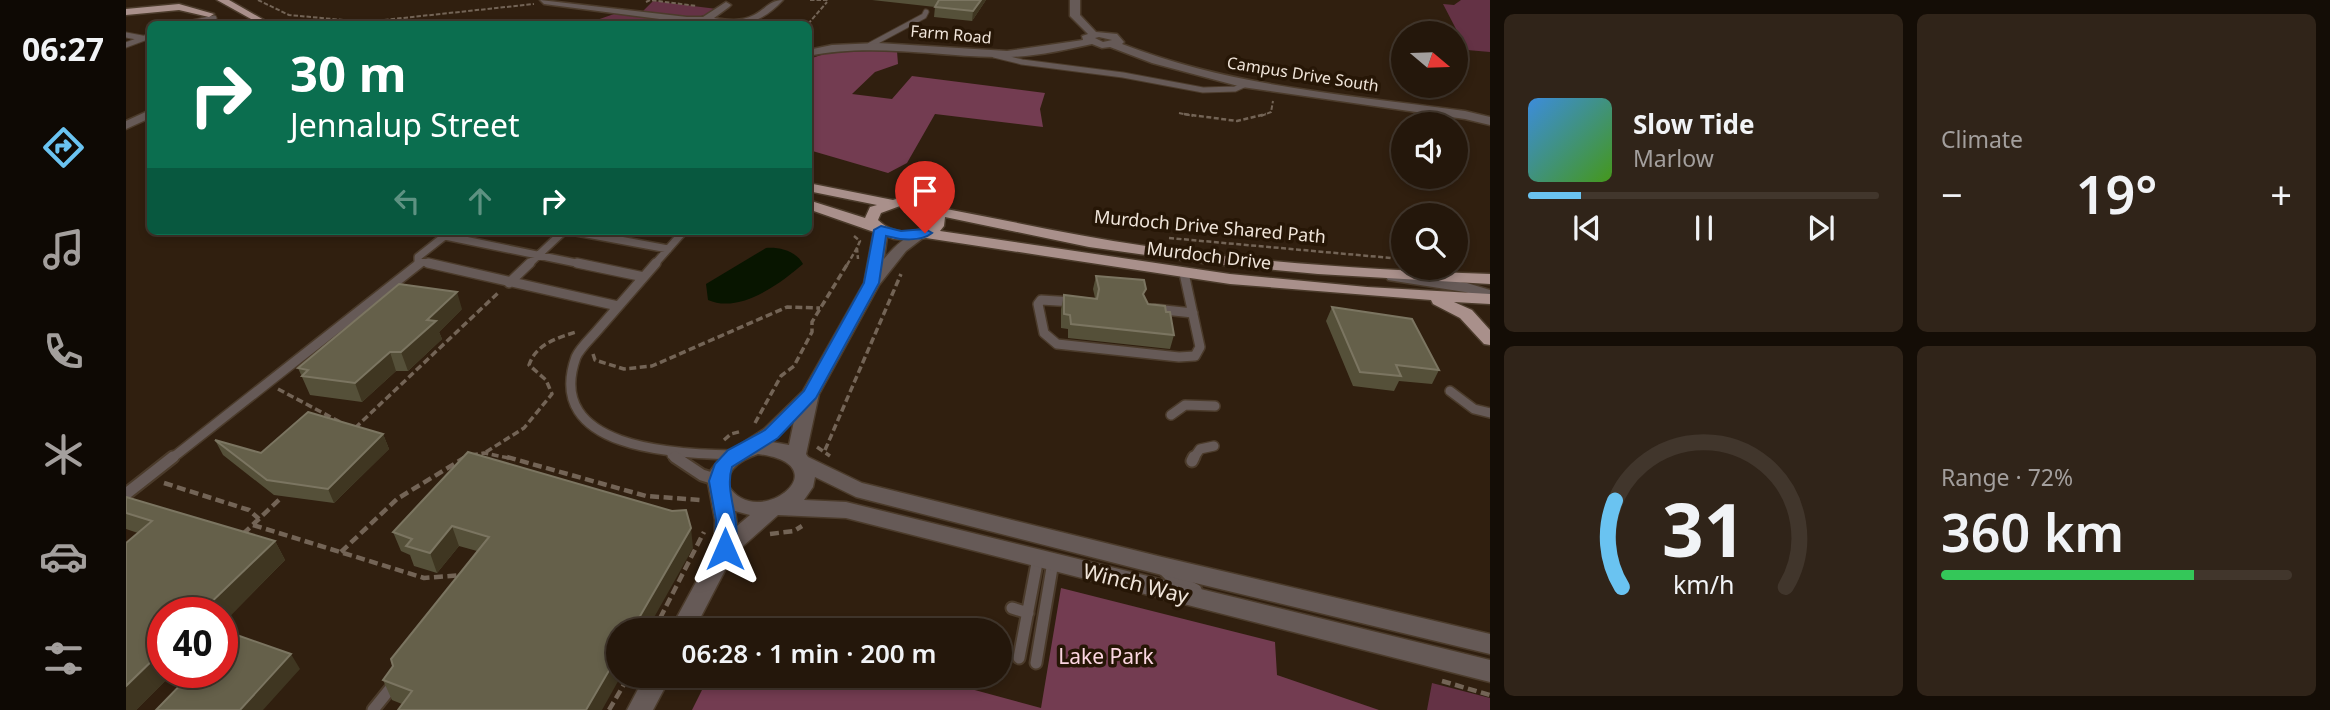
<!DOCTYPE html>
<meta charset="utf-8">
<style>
:root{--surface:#24170b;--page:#302419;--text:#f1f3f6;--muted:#a39f9d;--line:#41362c;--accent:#6ac3f1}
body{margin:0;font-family:"Noto Sans",sans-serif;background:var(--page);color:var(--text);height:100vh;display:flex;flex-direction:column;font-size:26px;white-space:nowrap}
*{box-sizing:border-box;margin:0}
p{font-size:23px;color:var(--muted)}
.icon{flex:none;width:38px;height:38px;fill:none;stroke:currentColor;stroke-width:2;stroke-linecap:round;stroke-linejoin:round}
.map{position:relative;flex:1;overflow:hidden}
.details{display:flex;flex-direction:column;gap:14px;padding:14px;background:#140d06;width:840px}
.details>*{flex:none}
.top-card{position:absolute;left:21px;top:21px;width:665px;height:214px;border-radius:10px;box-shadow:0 4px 10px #0003,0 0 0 2px var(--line);background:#0b6e4f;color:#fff;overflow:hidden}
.needle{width:46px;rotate:109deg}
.tools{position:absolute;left:1265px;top:21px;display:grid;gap:14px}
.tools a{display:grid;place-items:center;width:77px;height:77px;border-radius:50%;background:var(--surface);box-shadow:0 4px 10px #0003,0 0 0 2px var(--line);font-size:35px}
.speed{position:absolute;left:21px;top:597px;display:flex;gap:14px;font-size:35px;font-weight:700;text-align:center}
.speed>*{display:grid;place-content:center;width:91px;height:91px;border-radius:50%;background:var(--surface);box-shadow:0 4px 10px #0003,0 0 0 2px var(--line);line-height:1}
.speed .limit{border:10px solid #d22;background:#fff;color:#111}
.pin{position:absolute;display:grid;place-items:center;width:60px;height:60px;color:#fff;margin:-72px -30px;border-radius:50% 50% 50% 0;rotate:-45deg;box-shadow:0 0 7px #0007}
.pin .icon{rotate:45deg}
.me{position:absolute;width:77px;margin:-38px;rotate:0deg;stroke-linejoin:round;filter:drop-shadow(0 0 5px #0008)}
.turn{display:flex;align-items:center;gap:24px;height:147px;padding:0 28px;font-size:32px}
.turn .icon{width:91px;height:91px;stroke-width:2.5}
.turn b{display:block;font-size:49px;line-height:60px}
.lanes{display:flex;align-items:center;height:66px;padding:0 28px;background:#0003;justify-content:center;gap:35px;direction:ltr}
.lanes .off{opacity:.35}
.big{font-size:52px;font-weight:600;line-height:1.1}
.details .widget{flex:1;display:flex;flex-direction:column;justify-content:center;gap:10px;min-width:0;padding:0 24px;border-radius:10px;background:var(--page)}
.details .dial{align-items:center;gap:0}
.dial svg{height:182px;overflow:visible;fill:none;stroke:var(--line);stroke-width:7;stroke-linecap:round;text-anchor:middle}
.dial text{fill:var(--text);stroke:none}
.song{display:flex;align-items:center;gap:21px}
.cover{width:84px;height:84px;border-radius:10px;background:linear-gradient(135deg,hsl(210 70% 55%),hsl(100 70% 35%))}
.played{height:7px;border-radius:4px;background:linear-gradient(90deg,var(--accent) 15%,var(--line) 15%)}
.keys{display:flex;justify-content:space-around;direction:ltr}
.heat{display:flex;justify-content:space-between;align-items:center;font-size:38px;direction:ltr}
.charge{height:10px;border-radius:5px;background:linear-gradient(90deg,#34c759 72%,var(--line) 0)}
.details .tiles{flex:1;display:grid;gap:14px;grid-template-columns:repeat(2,1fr)}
.trip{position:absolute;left:480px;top:618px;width:406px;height:70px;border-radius:35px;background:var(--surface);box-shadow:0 4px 10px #0003,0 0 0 2px var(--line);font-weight:600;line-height:70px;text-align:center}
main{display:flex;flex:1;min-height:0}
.tab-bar{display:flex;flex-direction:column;width:126px;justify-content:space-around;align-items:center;background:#0e0904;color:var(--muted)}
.tab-bar .icon{width:49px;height:49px}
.tab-bar .current{color:var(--accent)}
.tab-bar b{font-size:32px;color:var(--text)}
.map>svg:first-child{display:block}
.green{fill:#643245}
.forest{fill:#733c51}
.water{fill:#081500}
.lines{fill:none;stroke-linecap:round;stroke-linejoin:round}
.service-far3-casing{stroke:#4b3b2b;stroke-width:7}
.service-far2-casing{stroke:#4b3b2b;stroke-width:10}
.service-far1-casing{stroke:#4b3b2b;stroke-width:12}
.service-casing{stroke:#4b3b2b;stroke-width:15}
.minor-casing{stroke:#4b3b2b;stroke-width:3}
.tertiary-casing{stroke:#4b3b2b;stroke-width:3}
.primary-casing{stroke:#4b3b2b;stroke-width:3}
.path-far3{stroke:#736456;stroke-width:2;stroke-dasharray:4.5 2;stroke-linecap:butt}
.path-far2{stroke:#736456;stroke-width:2.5;stroke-dasharray:5 2.5;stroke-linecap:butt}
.path-far1{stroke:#736456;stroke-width:3.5;stroke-dasharray:7 3.5;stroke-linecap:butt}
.path{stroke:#736456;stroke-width:4.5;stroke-dasharray:9 4.5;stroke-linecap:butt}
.service-far3{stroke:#665a57;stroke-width:5}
.service-far2{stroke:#665a57;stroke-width:7}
.service-far1{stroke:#665a57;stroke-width:9}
.service{stroke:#665a57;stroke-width:11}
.minor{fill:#665a57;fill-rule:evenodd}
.tertiary{fill:#665a57;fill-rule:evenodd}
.primary{fill:#a9908b;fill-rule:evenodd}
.wall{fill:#555039}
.shaded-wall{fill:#3f3621}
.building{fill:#65604a;stroke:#7b7561;stroke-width:2}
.route{fill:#1a73e8;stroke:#114b97;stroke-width:2}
.labels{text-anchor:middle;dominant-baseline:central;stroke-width:7;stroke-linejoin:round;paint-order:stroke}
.far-street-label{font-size:16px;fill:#f0e5da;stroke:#261606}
.street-label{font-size:18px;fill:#f0e5da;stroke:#261606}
.near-street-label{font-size:21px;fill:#f0e5da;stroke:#261606}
.near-park-label{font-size:21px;fill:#fcd6e2;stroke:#261606}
</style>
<main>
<nav class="tab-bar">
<b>06:27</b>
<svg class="icon current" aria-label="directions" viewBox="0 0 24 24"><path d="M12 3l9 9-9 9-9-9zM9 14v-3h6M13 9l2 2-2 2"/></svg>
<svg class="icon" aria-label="music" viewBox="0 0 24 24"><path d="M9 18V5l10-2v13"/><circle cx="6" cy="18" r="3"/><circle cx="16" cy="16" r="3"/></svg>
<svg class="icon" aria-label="phone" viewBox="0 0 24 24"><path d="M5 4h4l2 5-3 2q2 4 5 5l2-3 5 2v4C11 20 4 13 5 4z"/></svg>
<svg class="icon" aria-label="climate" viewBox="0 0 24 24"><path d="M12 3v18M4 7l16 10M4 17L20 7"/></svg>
<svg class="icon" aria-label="car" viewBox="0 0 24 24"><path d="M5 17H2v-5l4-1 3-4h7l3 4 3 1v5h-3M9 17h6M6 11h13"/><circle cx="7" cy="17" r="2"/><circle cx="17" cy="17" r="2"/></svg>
<svg class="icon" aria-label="filters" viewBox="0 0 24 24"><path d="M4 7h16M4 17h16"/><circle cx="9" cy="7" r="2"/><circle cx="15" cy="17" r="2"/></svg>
</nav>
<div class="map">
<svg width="1364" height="710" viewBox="0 0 1364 710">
<rect width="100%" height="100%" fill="#301f0f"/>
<!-- green -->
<path class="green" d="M1335 0H1364V52L1341 50 1317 4 1328 5Z
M527 1 591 9C572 23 539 17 517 11Z
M491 13 534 18 542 24H459Z
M1306 683 1364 698V710H1301Z"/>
<!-- forest -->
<path class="forest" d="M748 49 771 51 772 64 749 72 726 94 766 99 786 76 919 93 914 109 917 127 809 114 781 163 762 173 683 150V59L701 53Z
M935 588 1149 642 1151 675 1253 710H566L583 676H797L915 708Z"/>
<!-- water -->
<path class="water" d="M640 248C654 247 670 251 677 264 654 284 613 314 582 300L580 284Z"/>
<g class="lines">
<defs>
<path id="service-far3" d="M60 24 88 18
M0 35 16 38
M0 45 24 36
M744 45 798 16 800 12
M868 55 896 62 997 75 1077 90 1109 89 1120 84"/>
<path id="service-far2" d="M445 231 542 249
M319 236 460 265
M291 265 294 263
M310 265 292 261V257L325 231
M402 265 438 231
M528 265 558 231"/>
<path id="service-far1" d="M302 263 492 306
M451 263 518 277
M530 263C510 286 490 309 470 332 464 339 454 348 450 357 417 449 549 454 608 455
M383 283 404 263
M948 302 915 300 912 304 918 333 931 344 1053 357 1069 356 1074 347 1058 273
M1029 309 1067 313
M1324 391 1348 409 1364 413
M1045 415 1059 405 1089 406
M546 455 552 459
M45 459 294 263
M1067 459 1074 449 1088 446"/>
<path id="service" d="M549 457 576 475 592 480
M1066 461 1068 457
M0 494 47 457
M1038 570 1045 577 1070 590
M886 608 902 613
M893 658 911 563
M910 663 927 562
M247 710 268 684"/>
<path id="minor" d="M414 0 561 17H577L600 2 605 5 603 7 588 18C601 20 615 22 628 15 639 10 643 0 657 0 630 29 607 27 572 22 563 21 554 24 545 24L549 21 418 4Z
M944 0H954V15L970 32 991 34 998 42 996 44C1106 87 1223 95 1339 111L1364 117V125L1339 119 1116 87 1026 63 984 47 976 48 966 44C935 51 903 58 870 57 807 56 746 43 682 56V50L706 45 752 43 881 51 957 40 956 36 962 34 944 16ZM973 37 986 40 977 42 969 38Z
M24 110V118L0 129V121Z"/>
<path id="tertiary" d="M755 226 762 230 758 259C768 247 779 236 794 231L801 235 780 251 753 285 693 394 680 454 682 457 736 483 1036 557 1364 634V654L1036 575 730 497 689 477 687 487 678 500 720 502 1364 660V682L720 518 652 515 607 555 568 630H544L588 549 589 520 581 478 585 470 595 457 638 429 677 391 738 283 748 230ZM668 421 663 445 646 442ZM632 454C718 465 630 533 602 485 601 467 618 459 632 454ZM609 511 624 515 611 526Z
M1268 272 1341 283 1364 290V300L1339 292 1262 280 1260 277 1262 274Z
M519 676H545L527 710H501Z"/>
<path id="primary" d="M91 0H103L145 24H134Z
M53 4 88 14 83 17 53 10 0 15V9Z
M682 183 767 200C779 196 800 201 810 207 880 220 949 236 1020 246 1134 263 1249 270 1364 274V284L1192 274 1077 263 963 247 819 217 818 226 814 231 1104 274 1241 287 1364 294V304L1328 302 1346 310 1364 330V345L1358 344 1334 318 1307 304 1305 300 1104 284 800 238 787 240 768 239 682 209V200L739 218 744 207 751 205 682 191ZM774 206 797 210 805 216 804 224C787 236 767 234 752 220L755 213Z"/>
</defs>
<!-- service-far3 casing -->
<use href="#service-far3" class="service-far3-casing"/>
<!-- service-far2 casing -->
<use href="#service-far2" class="service-far2-casing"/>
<!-- service-far1 casing -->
<use href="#service-far1" class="service-far1-casing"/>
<!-- service casing -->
<use href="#service" class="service-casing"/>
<!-- minor casing -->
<use href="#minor" class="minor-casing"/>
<!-- tertiary casing -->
<use href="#tertiary" class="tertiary-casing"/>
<!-- primary casing -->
<use href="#primary" class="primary-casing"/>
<!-- path-far3 -->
<path class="path-far3" d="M132 0 163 15 239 22 408 4
M684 0H703
M520 2 524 0 571 6
M153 20 164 24
M682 24 701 2
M1053 113 1067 116
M1135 116 1145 112 1147 101"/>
<!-- path-far2 -->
<path class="path-far2" d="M1058 114 1111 121 1140 114
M728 236 734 241 731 248 732 259
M1043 238 1265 258
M721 265 731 248"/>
<!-- path-far1 -->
<path class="path-far1" d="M467 354 469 360 498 369 526 366 661 307 694 308
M152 389 214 422
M629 423 655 376 668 366 686 332V322L722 263
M229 428 373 292
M598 440 605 434 616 431
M691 447 704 456
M699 450 775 274
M360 452 398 428 426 394 420 380 403 365C410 344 431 338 450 332
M345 455 358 453 388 459"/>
<!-- path -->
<path class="path" d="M381 457 520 496 575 500
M38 483 123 510 133 519
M127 525 298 578 336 575
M117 534 156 497
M644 534 668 531 676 526
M215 552 271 499 338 458
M528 630 578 532
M1316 681 1364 695
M483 710 503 676"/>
<!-- service-far3 -->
<use href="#service-far3" class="service-far3"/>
<!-- service-far2 -->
<use href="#service-far2" class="service-far2"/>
<!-- service-far1 -->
<use href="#service-far1" class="service-far1"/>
<!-- service -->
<use href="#service" class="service"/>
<!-- minor -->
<use href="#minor" class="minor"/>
<!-- tertiary -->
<use href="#tertiary" class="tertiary"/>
<!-- primary -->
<use href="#primary" class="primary"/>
</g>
<!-- wall -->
<path class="wall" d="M746 0H860L846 21 808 17 809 7Z
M970 276 1018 296 1022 304 1040 312 1048 335 1044 349 942 338V329L935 328V309L938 295 969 298 967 289Z
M1206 307 1313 370 1306 384 1273 381 1268 391 1227 386 1200 321Z
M336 309 313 332 316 339 282 371H270L236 402 184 395 172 368Z
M257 434 263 449 208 503 148 495 97 455 89 440 135 453Z
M342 452 567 548 276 704 266 700 257 680 351 551 333 546 311 573 288 566 284 555 275 551 267 532Z
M0 497 149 541 159 560 96 624V612L37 672H48L10 710 12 533 0 529Z"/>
<!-- shaded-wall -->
<path class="shaded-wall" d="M855 0H860L846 21 847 11Z
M331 292 336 309 313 332 316 339 282 371 275 352 301 320Z
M264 352 270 371 236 402 229 383Z
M257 434 263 449 208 503 202 489Z
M326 526 333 546 311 573 304 553Z
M565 528 567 548 521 630H506Z
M149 541 159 560 96 624V612H75Z
M37 650V672H48L10 710H0V686Z
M165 654 174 669 137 710H114Z
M492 655V676H495L476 710H460Z"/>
<!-- building -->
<path class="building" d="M813 0H855L847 11 809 7Z
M970 276 1018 280 1020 289 1017 294 1022 304 1039 306 1040 312H1044L1048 335 945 324 944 315 938 314V295L971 299 973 289Z
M273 284 331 292 301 320 310 321 275 352H264L229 383 176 376 182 370 172 368Z
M1206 307 1286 319 1313 370 1270 365 1275 376 1234 372Z
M182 412 257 434 202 489 141 480 89 440 135 453Z
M342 452 546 511 560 510 565 528 506 630H492V655L460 710H272L286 691 257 680 267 666 265 659 363 537 326 526 304 553 280 546 286 539 267 532Z
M0 497 149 541 75 612H37V650L0 686V543L26 521 0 513Z
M105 633 165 654 114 710H30L67 672H96V642Z"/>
<!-- route -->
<path class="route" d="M755 226 775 231 799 229 806 233C795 242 774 240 760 236L753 283 690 398 652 438 606 467C597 495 620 527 606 554L599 557 592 554 589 549 590 520 583 481 589 464 602 450 639 430 678 391 738 283 748 230Z"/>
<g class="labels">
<!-- far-street labels -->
<g class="far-street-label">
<text transform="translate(825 34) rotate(5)">Farm Road</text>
<text transform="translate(1177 74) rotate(9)">Campus Drive South</text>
</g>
<!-- street labels -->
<g class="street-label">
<text transform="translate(1084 226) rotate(5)">Murdoch Drive Shared Path</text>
<text transform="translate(1083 255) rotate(7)">Murdoch Drive</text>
</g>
<!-- near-street labels -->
<g class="near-street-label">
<text transform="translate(1010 583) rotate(14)">Winch Way</text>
</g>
<!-- near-park labels -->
<g class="near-park-label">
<text x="980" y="656">Lake Park</text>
</g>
</g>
</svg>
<div class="tools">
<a><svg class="needle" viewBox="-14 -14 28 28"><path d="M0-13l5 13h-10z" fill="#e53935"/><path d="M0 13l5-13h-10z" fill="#a39f9d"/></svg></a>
<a><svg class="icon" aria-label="sound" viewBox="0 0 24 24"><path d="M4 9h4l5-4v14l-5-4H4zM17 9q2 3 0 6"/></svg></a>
<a><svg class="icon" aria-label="search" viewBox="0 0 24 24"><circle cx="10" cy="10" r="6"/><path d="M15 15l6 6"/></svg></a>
</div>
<div class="speed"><div class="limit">40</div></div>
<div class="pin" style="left:799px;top:233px;background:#d93025"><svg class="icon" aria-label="arrive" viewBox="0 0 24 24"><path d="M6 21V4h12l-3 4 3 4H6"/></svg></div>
<svg class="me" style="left:599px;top:549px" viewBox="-20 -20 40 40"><path d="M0-17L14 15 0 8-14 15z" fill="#1a73e8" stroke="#fff" stroke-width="4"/></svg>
<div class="trip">06:28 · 1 min · 200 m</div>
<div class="top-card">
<div class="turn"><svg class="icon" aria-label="right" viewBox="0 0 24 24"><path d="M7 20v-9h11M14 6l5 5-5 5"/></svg><div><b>30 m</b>Jennalup Street</div></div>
<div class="lanes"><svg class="icon off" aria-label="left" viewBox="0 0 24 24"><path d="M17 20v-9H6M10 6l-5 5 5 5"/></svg><svg class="icon off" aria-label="ahead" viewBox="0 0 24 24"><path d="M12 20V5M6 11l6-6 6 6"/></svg><svg class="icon" aria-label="right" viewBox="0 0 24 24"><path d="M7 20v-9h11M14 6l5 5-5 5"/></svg></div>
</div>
</div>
<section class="details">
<div class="tiles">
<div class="widget">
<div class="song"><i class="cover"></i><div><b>Slow Tide</b><p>Marlow</p></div></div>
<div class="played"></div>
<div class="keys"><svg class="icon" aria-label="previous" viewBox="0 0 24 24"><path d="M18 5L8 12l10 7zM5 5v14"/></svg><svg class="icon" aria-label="pause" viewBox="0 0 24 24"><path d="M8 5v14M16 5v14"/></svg><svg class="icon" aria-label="next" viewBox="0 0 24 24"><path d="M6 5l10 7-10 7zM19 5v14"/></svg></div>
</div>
<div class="widget"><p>Climate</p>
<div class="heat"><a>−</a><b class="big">19°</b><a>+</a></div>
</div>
<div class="widget dial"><svg viewBox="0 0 100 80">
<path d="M14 69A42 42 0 1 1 86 69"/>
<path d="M14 69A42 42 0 0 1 11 31" stroke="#6ac3f1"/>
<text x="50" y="56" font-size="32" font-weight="700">31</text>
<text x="50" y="72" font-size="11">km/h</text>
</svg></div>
<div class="widget"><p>Range · 72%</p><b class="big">360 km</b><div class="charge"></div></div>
</div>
</section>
</main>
